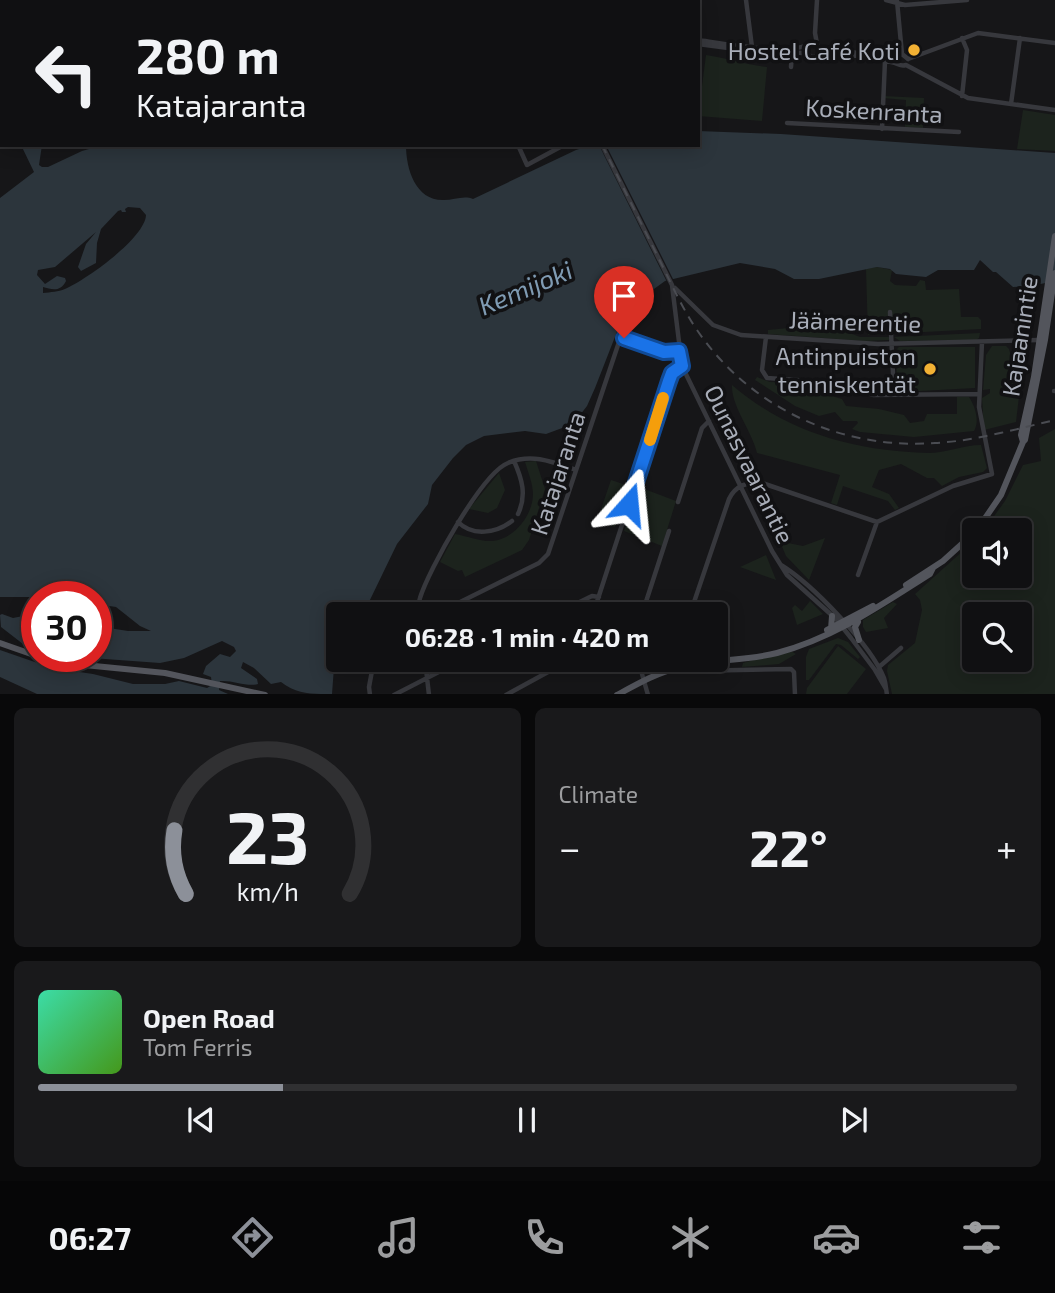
<!DOCTYPE html>
<meta charset="utf-8">
<style>
:root{--surface:#101012;--page:#19191b;--text:#f1f3f6;--muted:#9c9d9f;--line:#303032;--accent:#8c9099}
body{margin:0;font-family:"Exo 2",sans-serif;background:var(--page);color:var(--text);height:100vh;display:flex;flex-direction:column;font-size:26px;white-space:nowrap}
*{box-sizing:border-box;margin:0}
p{font-size:23px;color:var(--muted)}
.icon{flex:none;width:38px;height:38px;fill:none;stroke:currentColor;stroke-width:2;stroke-linecap:round;stroke-linejoin:round}
.map{position:relative;height:694px;overflow:hidden}
.side{display:flex;flex-direction:column;gap:14px;padding:14px;background:#09090a;flex:1}
.side>*{flex:none}
.hud{position:absolute;left:0px;top:0px;width:700px;height:147px;box-shadow:0 4px 18px #0003,0 0 0 2px var(--line);background:#101012;color:var(--text);overflow:hidden}
.fabs{position:absolute;left:962px;top:518px;display:grid;gap:14px}
.fabs a{display:grid;place-items:center;width:70px;height:70px;border-radius:7px;background:var(--surface);box-shadow:0 4px 18px #0003,0 0 0 2px var(--line);font-size:35px}
.speed{position:absolute;left:21px;top:581px;display:flex;gap:14px;font-size:35px;font-weight:700;text-align:center}
.speed>*{display:grid;place-content:center;width:91px;height:91px;border-radius:50%;background:var(--surface);box-shadow:0 4px 18px #0003,0 0 0 2px var(--line);line-height:1}
.speed .limit{border:10px solid #d22;background:#fff;color:#111}
.pin{position:absolute;display:grid;place-items:center;width:60px;height:60px;color:#fff;margin:-72px -30px;border-radius:50% 50% 50% 0;rotate:-45deg;box-shadow:0 0 7px #0007}
.pin .icon{rotate:45deg}
.me{position:absolute;width:77px;margin:-38px;rotate:18deg;stroke-linejoin:round;filter:drop-shadow(0 0 5px #0008)}
.turn{display:flex;align-items:center;gap:24px;height:147px;padding:0 21px;font-size:32px}
.turn .icon{width:91px;height:91px;stroke-width:2.5}
.turn b{display:block;font-size:49px;line-height:60px}
.big{font-size:52px;font-weight:700;line-height:1.1}
.side .tile{flex:1;display:flex;flex-direction:column;justify-content:center;gap:10px;min-width:0;padding:0 24px;border-radius:10px;background:var(--page)}
.side .dial{align-items:center;gap:0}
.dial svg{height:182px;overflow:visible;fill:none;stroke:var(--line);stroke-width:7;stroke-linecap:round;text-anchor:middle}
.dial text{fill:var(--text);stroke:none}
.song{display:flex;align-items:center;gap:21px}
.cover{width:84px;height:84px;border-radius:10px;background:linear-gradient(135deg,hsl(160 70% 55%),hsl(100 70% 35%))}
.played{height:7px;border-radius:4px;background:linear-gradient(90deg,var(--accent) 25%,var(--line) 25%)}
.keys{display:flex;justify-content:space-around;direction:ltr}
.heat{display:flex;justify-content:space-between;align-items:center;font-size:38px;direction:ltr}
.side .tiles{flex:1;display:grid;gap:14px;grid-template-columns:1fr 1fr}
.tile:last-child{grid-column:span 2}
.trip{position:absolute;left:326px;top:602px;width:402px;height:70px;border-radius:7px;background:var(--surface);box-shadow:0 4px 18px #0003,0 0 0 2px var(--line);font-weight:700;line-height:70px;text-align:center}
.tabs{display:flex;height:112px;justify-content:space-around;align-items:center;background:#060607;color:var(--muted)}
.tabs .icon{width:49px;height:49px}
.tabs .active{color:var(--accent)}
.tabs b{font-size:32px;color:var(--text)}
.map>svg:first-child{display:block}
.green{fill:#1c231d;fill-rule:evenodd}
.water{fill:#2c353c;fill-rule:evenodd}
.pier{fill:#161618}
.lines{fill:none;stroke-linecap:round;stroke-linejoin:round}
.minor{stroke:#37383d;stroke-width:4.5}
.major{stroke:#53555c;stroke-width:6}
.rail{stroke:#4a4c52;stroke-width:2;stroke-dasharray:9 7;stroke-linecap:butt}
.route-casing{stroke:#114b97;stroke-width:18}
.route{stroke:#1a73e8;stroke-width:12}
.slow{stroke:#f59e0b;stroke-width:12}
.poi-dot{fill:#f2b134;stroke:#111113;stroke-width:2.5}
.labels{text-anchor:middle;dominant-baseline:central;stroke-width:7;stroke-linejoin:round;paint-order:stroke}
.poi-label{font-size:24px;fill:#a8adb8;stroke:#111113;text-anchor:end}
.street-label{font-size:24px;fill:#a8adb8;stroke:#111113}
.water-label{font-size:26px;font-style:italic;fill:#7f9bb3;stroke:#111113}
</style>
<div class="map">
<svg width="1055" height="695" viewBox="0 0 1055 695">
<rect width="100%" height="100%" fill="#161618"/>
<!-- green -->
<path class="green" d="M706 55C727 58 747 65 767 67L762 121 698 116V89L699 86H702Z
M883 96 924 98 923 128 905 127 906 100 883 98Z
M1023 110 1055 115V151L1017 149Z
M877 267 892 270 890 281 895 285 916 286 920 280 925 281 926 290 959 289 961 317H978L981 320V329L868 335 866 269Z
M819 325 837 328 860 337H889V340L865 341 768 334V330Z
M980 333 979 338 976 340 900 341 894 337Z
M992 346H1006L1009 349 1020 388 1016 422 984 430 982 398 990 393V389L983 390 986 355Z
M899 347H975V388L902 392 897 385 896 350Z
M757 377 770 382 806 383 807 392 821 393 842 399 846 406 879 409 904 415 910 423 924 421 927 414H957V397H969C975 406 980 421 974 431L914 437 860 432 852 429 858 423 857 421H843L835 412 819 416 795 406 755 380Z
M732 385C788 433 855 451 928 453 946 453 964 445 981 445L987 468 983 472 959 477 942 486 934 478H927L901 464 879 470 872 487 889 494 899 508 895 510 888 501 843 486 837 505 831 503 840 475 757 453C752 431 731 406 732 385Z
M1055 429V694H892L887 671 888 665 915 643 922 610 920 600 915 594 975 540V576H1020V530H984L1005 501 1023 465 1041 461 1039 438ZM975 614H1020V660H975Z
M536 461 545 489 529 540 522 550 465 577 462 570 458 571 440 562 455 534C467 536 481 542 493 541 514 539 533 515 533 494 533 484 528 472 525 462Z
M499 473 505 490 497 508 488 513 469 509Z
M611 480 629 486 615 527 597 521Z
M639 487 676 501 662 546 624 531Z
M770 518 783 542 803 546 825 538 809 580 786 556Z
M766 555 776 580 740 567Z
M810 601 823 614 797 625 792 608 795 605 802 611Z
M893 602 897 604 884 618 888 628 866 632 863 627V620Z
M838 638 848 642 860 657 858 659 841 645 836 644 809 680H806V657L809 649Z
M838 646 866 669 847 694H806L807 688Z
M789 650 796 654 779 664 742 667 743 663Z"/>
<!-- water -->
<path class="water" d="M0 0H252L2 2V28Z
M698 131 781 134 1055 153V281L1031 286 1013 287 996 272H993L980 260 974 270H938L926 277 896 274 890 269 877 267 819 279H794L775 269 740 263 665 281 647 294 641 303 626 313 620 324 595 388 587 406 573 424 546 434 525 431 484 436 466 445 453 458 432 485 428 504 397 544 368 604 356 614H338L332 694C312 694 298 695 281 682L271 684 254 668 243 662 241 668 257 679 258 684C247 687 233 680 220 681L219 690 228 694H37L0 677V650L52 668 93 674 133 684H165L179 681 207 688 212 685 211 677 203 674 206 666 220 654 230 657 236 651 234 647 222 641 184 658 160 663 64 656H96V626L128 631H151L140 626 116 607 96 604V597H0V198L34 172 21 145H42L39 165 42 167H48L82 151 103 145H406C406 170 416 201 444 200 454 200 464 195 473 199L576 150 592 145H698ZM128 207 140 208 146 215C145 238 86 280 65 289 58 292 51 292 43 293V287C51 289 60 293 66 281L65 278 57 276 45 284 37 275 38 270 55 267 96 232 86 244 78 267 81 271 96 263 97 243 101 229 118 211 121 210 122 212H126L125 209Z
M2 614 13 618 23 616 37 627V649L23 644 1 627 0 615Z"/>
<!-- pier -->
<path class="pier" d="M599 145H606L674 281 668 284Z"/>
<g class="lines">
<!-- minor -->
<path class="minor" d="M529 0 530 2
M559 0V2
M648 0V2
M746 0 752 47
M817 0 815 33 817 44
M886 0 905 5 967 0
M897 1 902 54
M300 2 301 0
M466 2 467 0
M642 2 643 0
M962 38 967 50 962 96
M698 40C726 44 790 56 814 43L820 48V54
M698 44 751 51 804 53 813 57C836 51 867 57 891 62 899 63 899 67 906 65L968 98 1055 110
M820 48 896 58 902 54 908 59
M908 59 978 33 1055 43
M0 60 2 61
M791 67 792 52
M1011 104 1020 38
M787 123 959 132
M882 129 885 61
M518 145 527 165 564 145
M602 145 672 285 682 366 772 551 787 575 836 619 851 638 875 670 886 689
M675 288 713 325 741 335 878 344 1040 340
M890 312 894 395
M766 337 762 370 767 378 839 383 873 395 978 394
M1054 391H1055
M514 461C522 479 527 495 518 514
M678 502 702 428 709 421
M458 522C473 537 496 533 512 521
M781 565C812 584 871 645 884 678 886 684 886 689 887 695
M858 575 877 522
M420 614C419 609 418 604 420 598 428 571 482 473 508 463 532 453 553 462 576 470
M436 614 539 563 548 554 620 339C639 336 658 354 679 351
M555 614 592 596 599 597
M593 614 665 393 672 373 682 366
M642 614 669 531
M690 614 729 499C735 486 748 481 762 483L877 522 953 486 992 474 979 407 982 342
M425 660 429 695
M642 660V674L648 695
M879 667 901 648
M691 671 791 669 794 672 795 695
M370 695 369 687 374 660
M394 695 462 660
M506 695 570 660"/>
<!-- major -->
<path class="major" d="M1023 442 1021 435 1034 377 1055 236
M977 530 1001 495 1023 442 1025 440 1045 340 1055 273
M906 585 943 561 975 532
M858 622 855 627 859 640
M831 629 832 616
M827 630 873 606
M0 643 54 662 165 673 265 695
M617 695C637 684 658 672 681 667 712 659 746 661 777 653 834 638 881 605 930 574L933 568"/>
<!-- rail -->
<path class="rail" d="M544 0 545 2
M602 145C621 183 640 221 659 259 671 283 682 308 697 330 750 408 841 450 935 443 975 441 1016 429 1055 420"/>
</g>
<g class="lines">
<defs>
<path id="route" d="M624 338 664 352 679 351 682 366 672 373 669 381 629 504"/>
</defs>
<!-- route casing -->
<use href="#route" class="route-casing"/>
<!-- route -->
<use href="#route" class="route"/>
<!-- slow -->
<path class="slow" d="M650 440 663 398"/>
</g>
<!-- markers -->
<g class="poi-dot">
<circle cx="914" cy="50" r="7"/>
<circle cx="930" cy="369" r="7"/>
</g>
<g class="labels">
<!-- poi labels -->
<g class="poi-label">
<text x="900" y="50">Hostel Café Koti</text>
<text x="916" y="355">Antinpuiston<tspan x="916" dy="28">tenniskentät</tspan></text>
</g>
<!-- street labels -->
<g class="street-label">
<text transform="translate(874 110) rotate(3)">Koskenranta</text>
<text transform="translate(855 321) rotate(2)">Jäämerentie</text>
<text transform="translate(1019 336) rotate(-81)">Kajaanintie</text>
<text transform="translate(750 464) rotate(64)">Ounasvaarantie</text>
<text transform="translate(557 473) rotate(-72)">Katajaranta</text>
</g>
<!-- water labels -->
<g class="water-label">
<text transform="translate(525 287) rotate(-23)">Kemijoki</text>
</g>
</g>
</svg>
<div class="fabs">
<a><svg class="icon" aria-label="sound" viewBox="0 0 24 24"><path d="M4 9h4l5-4v14l-5-4H4zM17 9q2 3 0 6"/></svg></a>
<a><svg class="icon" aria-label="search" viewBox="0 0 24 24"><circle cx="10" cy="10" r="6"/><path d="M15 15l6 6"/></svg></a>
</div>
<div class="speed"><div class="limit">30</div></div>
<div class="pin" style="left:624px;top:338px;background:#d93025"><svg class="icon" aria-label="arrive" viewBox="0 0 24 24"><path d="M6 21V4h12l-3 4 3 4H6"/></svg></div>
<svg class="me" style="left:629px;top:504px" viewBox="-20 -20 40 40"><path d="M0-17L14 15 0 8-14 15z" fill="#1a73e8" stroke="#fff" stroke-width="4"/></svg>
<div class="trip">06:28 · 1 min · 420 m</div>
<div class="hud">
<div class="turn"><svg class="icon" aria-label="left" viewBox="0 0 24 24"><path d="M17 20v-9H6M10 6l-5 5 5 5"/></svg><div><b>280 m</b>Katajaranta</div></div>
</div>
</div>
<section class="side">
<div class="tiles">
<div class="tile dial"><svg viewBox="0 0 100 80">
<path d="M14 69A42 42 0 1 1 86 69"/>
<path d="M14 69A42 42 0 0 1 9 41" stroke="#8c9099"/>
<text x="50" y="56" font-size="32" font-weight="700">23</text>
<text x="50" y="72" font-size="11">km/h</text>
</svg></div>
<div class="tile"><p>Climate</p>
<div class="heat"><a>−</a><b class="big">22°</b><a>+</a></div>
</div>
<div class="tile">
<div class="song"><i class="cover"></i><div><b>Open Road</b><p>Tom Ferris</p></div></div>
<div class="played"></div>
<div class="keys"><svg class="icon" aria-label="previous" viewBox="0 0 24 24"><path d="M18 5L8 12l10 7zM5 5v14"/></svg><svg class="icon" aria-label="pause" viewBox="0 0 24 24"><path d="M8 5v14M16 5v14"/></svg><svg class="icon" aria-label="next" viewBox="0 0 24 24"><path d="M6 5l10 7-10 7zM19 5v14"/></svg></div>
</div>
</div>
</section>
<nav class="tabs">
<b>06:27</b>
<svg class="icon active" aria-label="directions" viewBox="0 0 24 24"><path d="M12 3l9 9-9 9-9-9zM9 14v-3h6M13 9l2 2-2 2"/></svg>
<svg class="icon" aria-label="music" viewBox="0 0 24 24"><path d="M9 18V5l10-2v13"/><circle cx="6" cy="18" r="3"/><circle cx="16" cy="16" r="3"/></svg>
<svg class="icon" aria-label="phone" viewBox="0 0 24 24"><path d="M5 4h4l2 5-3 2q2 4 5 5l2-3 5 2v4C11 20 4 13 5 4z"/></svg>
<svg class="icon" aria-label="climate" viewBox="0 0 24 24"><path d="M12 3v18M4 7l16 10M4 17L20 7"/></svg>
<svg class="icon" aria-label="car" viewBox="0 0 24 24"><path d="M5 17H2v-5l4-1 3-4h7l3 4 3 1v5h-3M9 17h6M6 11h13"/><circle cx="7" cy="17" r="2"/><circle cx="17" cy="17" r="2"/></svg>
<svg class="icon" aria-label="filters" viewBox="0 0 24 24"><path d="M4 7h16M4 17h16"/><circle cx="9" cy="7" r="2"/><circle cx="15" cy="17" r="2"/></svg>
</nav>
